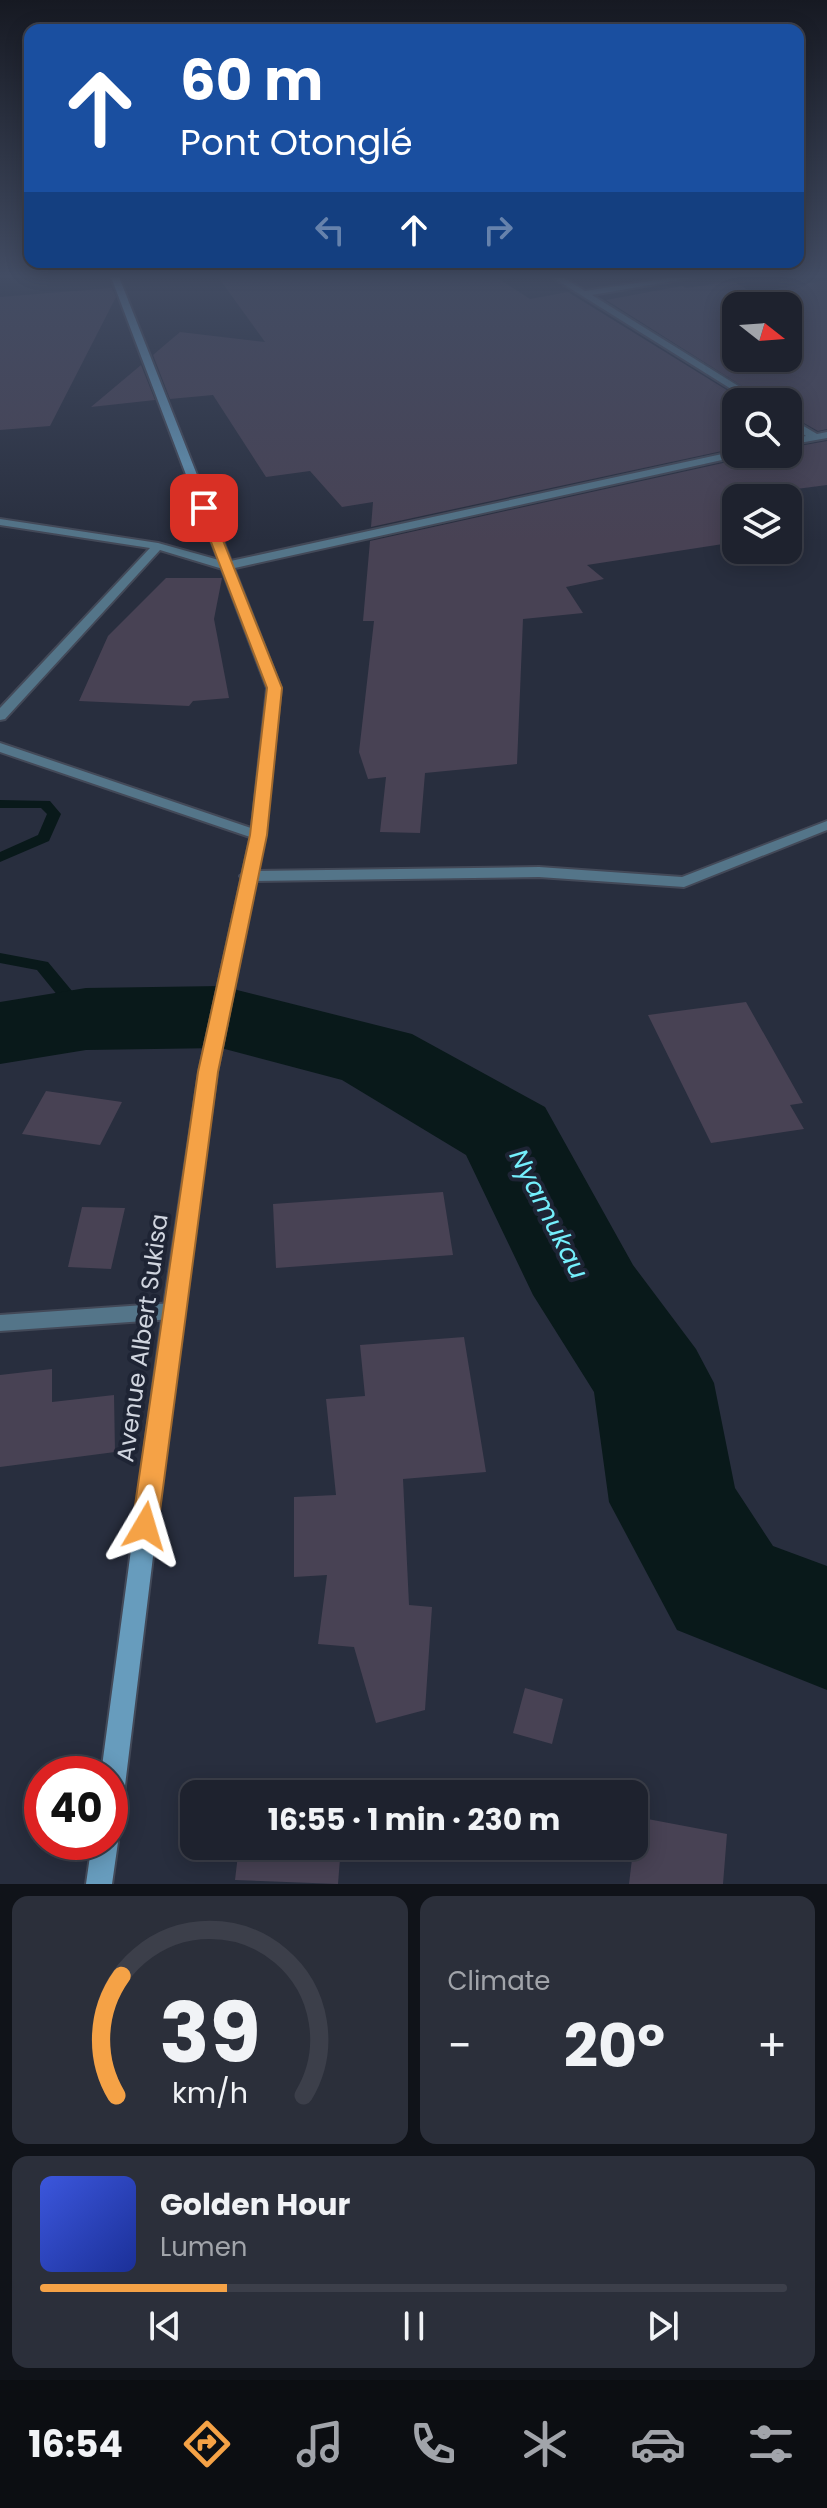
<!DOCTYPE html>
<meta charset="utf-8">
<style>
:root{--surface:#1e222e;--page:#2b2f3a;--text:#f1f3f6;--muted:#a1a4aa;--line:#3c3f4a;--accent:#f5a246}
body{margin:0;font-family:Poppins,sans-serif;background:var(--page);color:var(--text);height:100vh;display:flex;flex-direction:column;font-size:30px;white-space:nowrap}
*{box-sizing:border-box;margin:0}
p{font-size:26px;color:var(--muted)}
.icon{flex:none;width:44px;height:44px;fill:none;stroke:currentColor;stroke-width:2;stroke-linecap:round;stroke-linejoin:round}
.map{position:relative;height:1884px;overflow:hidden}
.details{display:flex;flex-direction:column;gap:12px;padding:12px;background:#101319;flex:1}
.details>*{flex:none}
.banner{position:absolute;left:24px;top:24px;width:780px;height:244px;border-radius:16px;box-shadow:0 4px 20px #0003,0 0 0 2px var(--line);background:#1a4fa0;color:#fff;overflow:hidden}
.needle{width:52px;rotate:107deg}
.fabs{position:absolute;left:722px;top:292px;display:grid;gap:16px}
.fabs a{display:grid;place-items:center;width:80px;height:80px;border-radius:16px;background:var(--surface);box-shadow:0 4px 20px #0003,0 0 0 2px var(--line);font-size:40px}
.speed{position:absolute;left:24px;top:1756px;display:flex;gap:16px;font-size:40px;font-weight:700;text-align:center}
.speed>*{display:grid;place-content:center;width:104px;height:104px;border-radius:50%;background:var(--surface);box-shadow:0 4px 20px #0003,0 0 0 2px var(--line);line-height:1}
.speed .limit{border:12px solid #d22;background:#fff;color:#111}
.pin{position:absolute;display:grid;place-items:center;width:68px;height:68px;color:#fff;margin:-34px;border-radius:16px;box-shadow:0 4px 12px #0006}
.me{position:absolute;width:88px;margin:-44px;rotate:7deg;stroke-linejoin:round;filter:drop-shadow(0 0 6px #0008)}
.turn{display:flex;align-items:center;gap:28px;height:168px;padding:0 24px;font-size:36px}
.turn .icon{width:104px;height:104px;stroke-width:2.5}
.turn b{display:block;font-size:56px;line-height:68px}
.lanes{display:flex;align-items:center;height:76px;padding:0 24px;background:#0003;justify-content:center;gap:40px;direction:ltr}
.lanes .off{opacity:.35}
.big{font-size:60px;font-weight:700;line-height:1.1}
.details .widget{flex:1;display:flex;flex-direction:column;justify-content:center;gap:12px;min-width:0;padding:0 28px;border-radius:16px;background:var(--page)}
.details .dial{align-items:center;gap:0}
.dial svg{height:208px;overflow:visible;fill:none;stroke:var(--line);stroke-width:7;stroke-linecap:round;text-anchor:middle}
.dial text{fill:var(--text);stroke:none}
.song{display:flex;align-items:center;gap:24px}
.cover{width:96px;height:96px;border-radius:12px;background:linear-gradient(135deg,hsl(230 70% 55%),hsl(230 70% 35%))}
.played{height:8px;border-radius:4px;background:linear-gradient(90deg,var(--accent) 25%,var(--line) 25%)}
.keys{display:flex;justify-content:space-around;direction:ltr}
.heat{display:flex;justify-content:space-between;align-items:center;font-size:44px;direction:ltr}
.details .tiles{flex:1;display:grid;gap:12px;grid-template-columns:1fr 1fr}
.widget:last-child{grid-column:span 2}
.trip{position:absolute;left:180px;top:1780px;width:468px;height:80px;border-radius:16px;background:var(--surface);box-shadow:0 4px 20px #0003,0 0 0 2px var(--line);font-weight:700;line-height:80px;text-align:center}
.dock{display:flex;height:128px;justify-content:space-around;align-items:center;background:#0c0e12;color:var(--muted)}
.dock .icon{width:56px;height:56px}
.dock .active{color:var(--accent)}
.dock b{font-size:36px;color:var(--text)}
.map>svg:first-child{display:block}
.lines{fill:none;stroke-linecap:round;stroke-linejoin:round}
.stream{fill:#09191a;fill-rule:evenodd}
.river{fill:#09191a;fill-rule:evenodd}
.building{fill:#484254;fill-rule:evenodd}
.lane-casing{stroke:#434958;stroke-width:4}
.street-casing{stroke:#434958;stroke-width:4}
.secondary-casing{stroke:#434958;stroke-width:4}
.lane{fill:#547589;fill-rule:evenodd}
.street{fill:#547589;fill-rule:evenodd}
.secondary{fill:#679cbd;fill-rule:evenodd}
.route{fill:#f5a246;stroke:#9f692e;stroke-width:2}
.labels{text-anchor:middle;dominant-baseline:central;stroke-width:8;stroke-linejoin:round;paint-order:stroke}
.near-street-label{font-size:24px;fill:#d0d5df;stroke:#1e2434}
.near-water-label{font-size:26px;font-style:italic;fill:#74effc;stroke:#1e2434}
</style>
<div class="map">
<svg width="827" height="1884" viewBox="0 0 827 1884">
<rect width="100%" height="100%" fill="#282e3e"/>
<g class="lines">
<!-- stream -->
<path class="stream" d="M0 800 50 801 61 814 49 841 0 862V852L38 835 47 814 41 808H0Z
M0 953 48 962 92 1015 94 1019 92 1023H80L37 970 0 963Z"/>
<!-- river -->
<path class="river" d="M221 986 412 1034 545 1107 633 1265 696 1349 714 1383 735 1488 773 1546 827 1566V1690L677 1630 609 1502 594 1392 533 1295 466 1155 342 1080 221 1048 86 1050 0 1064V1002L86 988Z"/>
</g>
<!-- building -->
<path class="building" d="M218 277H496L530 299 568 292 746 402H736V448L371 527 373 502 342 507 310 471 266 477 213 395 170 399 153 355 180 332 265 342Z
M827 280V429L818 431 788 414V402H767L606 300 682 286 687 288 733 281 753 293ZM736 306H788V358H736Z
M112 288 116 297 50 426 0 430V297Z
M141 365 155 400 91 407Z
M827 441V485L758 494 762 498H736V542L587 565 604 579 566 587 583 613 523 619 517 764 425 773 420 833 380 832 386 777 368 779 359 752 374 621H363L370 541 741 459 744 454H788V448Z
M166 578H222L214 619 229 698 193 701 189 706 79 701 108 636Z
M746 1002 803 1103 790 1105 804 1129 711 1143 648 1015Z
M46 1091 122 1102 100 1145 22 1134Z
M443 1192 453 1255 276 1268 273 1204Z
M82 1207 125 1208 111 1269 68 1267Z
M464 1337 486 1472 403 1479 409 1605 432 1607 425 1710 376 1723 354 1647 318 1644 327 1575 294 1577V1497L336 1495 326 1399 365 1396 360 1345Z
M52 1369V1402L114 1395 115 1452 0 1467V1375Z
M525 1688 563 1699 552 1744 513 1733Z
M247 1782 345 1786V1794H246Z
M637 1817 727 1834 723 1884H629Z
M239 1846H341L338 1884 235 1880Z"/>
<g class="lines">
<defs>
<path id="lane" d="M0 743 263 832 265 835 258 839 253 838 0 752Z
M827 821V830L684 887 539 877 248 881 240 876 248 871 539 867 682 877Z"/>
<path id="street" d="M552 277H562L585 291 676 277H696L592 295 764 402H752Z
M788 417 817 434 827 432V438L788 445V439L806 436 788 424Z
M736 451V454H741L740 456 226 570 160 550 5 719 0 720V708L150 548 0 525V519L158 543 226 562Z
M173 1303 180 1306 183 1311 180 1316 173 1319 0 1331V1315Z"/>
<path id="secondary" d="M111 277H119L281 688 265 835 217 1072 183 1311 123 1802 119 1811 110 1815V1774H101L163 1311 199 1072 251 835 267 688Z
M110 1831 114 1833 118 1842 112 1884H86L92 1842H110Z"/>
</defs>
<!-- lane casing -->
<use href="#lane" class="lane-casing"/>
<!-- street casing -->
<use href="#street" class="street-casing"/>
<!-- secondary casing -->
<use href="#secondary" class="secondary-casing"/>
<!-- lane -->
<use href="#lane" class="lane"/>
<!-- street -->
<use href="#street" class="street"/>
<!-- secondary -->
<use href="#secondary" class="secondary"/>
</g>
<!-- sky -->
<linearGradient id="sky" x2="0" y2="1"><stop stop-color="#161922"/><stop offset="0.51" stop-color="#424c63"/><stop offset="1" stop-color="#424c63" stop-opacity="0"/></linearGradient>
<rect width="827" height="541" fill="url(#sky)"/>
<!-- route -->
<path class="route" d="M204 504 210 508 282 688 267 835 218 1072 158 1526 154 1533 145 1537 136 1533 132 1526 198 1072 250 835 267 688 198 508Z"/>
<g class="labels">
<!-- near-street labels -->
<g class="near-street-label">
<text transform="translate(142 1338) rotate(-82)">Avenue Albert Sukisa</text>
</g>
<!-- near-water labels -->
<g class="near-water-label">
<text transform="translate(549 1214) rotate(63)">Nyamukau</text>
</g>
</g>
</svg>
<div class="fabs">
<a><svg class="needle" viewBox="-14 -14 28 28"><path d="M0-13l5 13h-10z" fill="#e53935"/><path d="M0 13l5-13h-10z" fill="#a1a4aa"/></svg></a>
<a><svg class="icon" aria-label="search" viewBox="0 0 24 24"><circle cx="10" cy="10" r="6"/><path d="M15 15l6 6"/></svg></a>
<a><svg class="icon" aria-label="layers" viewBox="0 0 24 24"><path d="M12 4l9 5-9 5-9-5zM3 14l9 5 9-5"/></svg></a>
</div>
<div class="speed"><div class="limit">40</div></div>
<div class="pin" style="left:204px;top:508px;background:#d93025"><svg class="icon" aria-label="arrive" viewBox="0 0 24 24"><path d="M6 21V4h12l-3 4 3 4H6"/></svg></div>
<svg class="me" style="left:145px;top:1526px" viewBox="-20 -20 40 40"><path d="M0-17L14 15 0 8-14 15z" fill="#f5a246" stroke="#fff" stroke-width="4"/></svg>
<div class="trip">16:55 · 1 min · 230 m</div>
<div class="banner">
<div class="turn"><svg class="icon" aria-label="ahead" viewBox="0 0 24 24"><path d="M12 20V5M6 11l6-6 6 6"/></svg><div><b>60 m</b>Pont Otonglé</div></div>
<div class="lanes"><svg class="icon off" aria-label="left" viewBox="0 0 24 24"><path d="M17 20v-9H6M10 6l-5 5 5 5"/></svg><svg class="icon" aria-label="ahead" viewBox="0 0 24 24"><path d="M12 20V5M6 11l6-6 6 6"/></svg><svg class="icon off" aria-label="right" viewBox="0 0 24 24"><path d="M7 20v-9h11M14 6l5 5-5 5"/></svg></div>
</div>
</div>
<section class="details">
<div class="tiles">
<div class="widget dial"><svg viewBox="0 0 100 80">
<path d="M14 69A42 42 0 1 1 86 69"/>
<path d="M14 69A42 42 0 0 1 16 23" stroke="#f5a246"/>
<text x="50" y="56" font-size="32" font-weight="700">39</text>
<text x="50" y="72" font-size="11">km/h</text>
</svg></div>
<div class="widget"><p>Climate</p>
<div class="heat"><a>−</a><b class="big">20°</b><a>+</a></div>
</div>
<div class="widget">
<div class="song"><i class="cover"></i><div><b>Golden Hour</b><p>Lumen</p></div></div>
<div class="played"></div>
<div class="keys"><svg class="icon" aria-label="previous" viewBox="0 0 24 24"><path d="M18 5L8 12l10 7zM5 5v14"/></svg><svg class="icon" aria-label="pause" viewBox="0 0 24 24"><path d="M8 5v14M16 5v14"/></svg><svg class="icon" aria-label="next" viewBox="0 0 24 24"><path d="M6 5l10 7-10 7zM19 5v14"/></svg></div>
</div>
</div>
</section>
<nav class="dock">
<b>16:54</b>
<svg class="icon active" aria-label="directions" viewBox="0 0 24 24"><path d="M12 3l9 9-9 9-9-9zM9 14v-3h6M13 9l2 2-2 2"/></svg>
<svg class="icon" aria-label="music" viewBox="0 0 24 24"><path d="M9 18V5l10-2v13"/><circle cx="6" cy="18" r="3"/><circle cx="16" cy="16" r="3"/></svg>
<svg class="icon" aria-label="phone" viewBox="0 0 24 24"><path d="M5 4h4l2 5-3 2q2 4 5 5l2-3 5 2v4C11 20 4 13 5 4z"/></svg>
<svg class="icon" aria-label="climate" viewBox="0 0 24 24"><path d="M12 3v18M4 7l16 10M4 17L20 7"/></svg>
<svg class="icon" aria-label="car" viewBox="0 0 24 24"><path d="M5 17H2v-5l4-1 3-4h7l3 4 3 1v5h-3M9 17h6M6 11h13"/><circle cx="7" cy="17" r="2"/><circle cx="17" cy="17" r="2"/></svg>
<svg class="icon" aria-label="filters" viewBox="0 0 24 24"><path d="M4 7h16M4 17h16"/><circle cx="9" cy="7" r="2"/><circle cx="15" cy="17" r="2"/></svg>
</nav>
